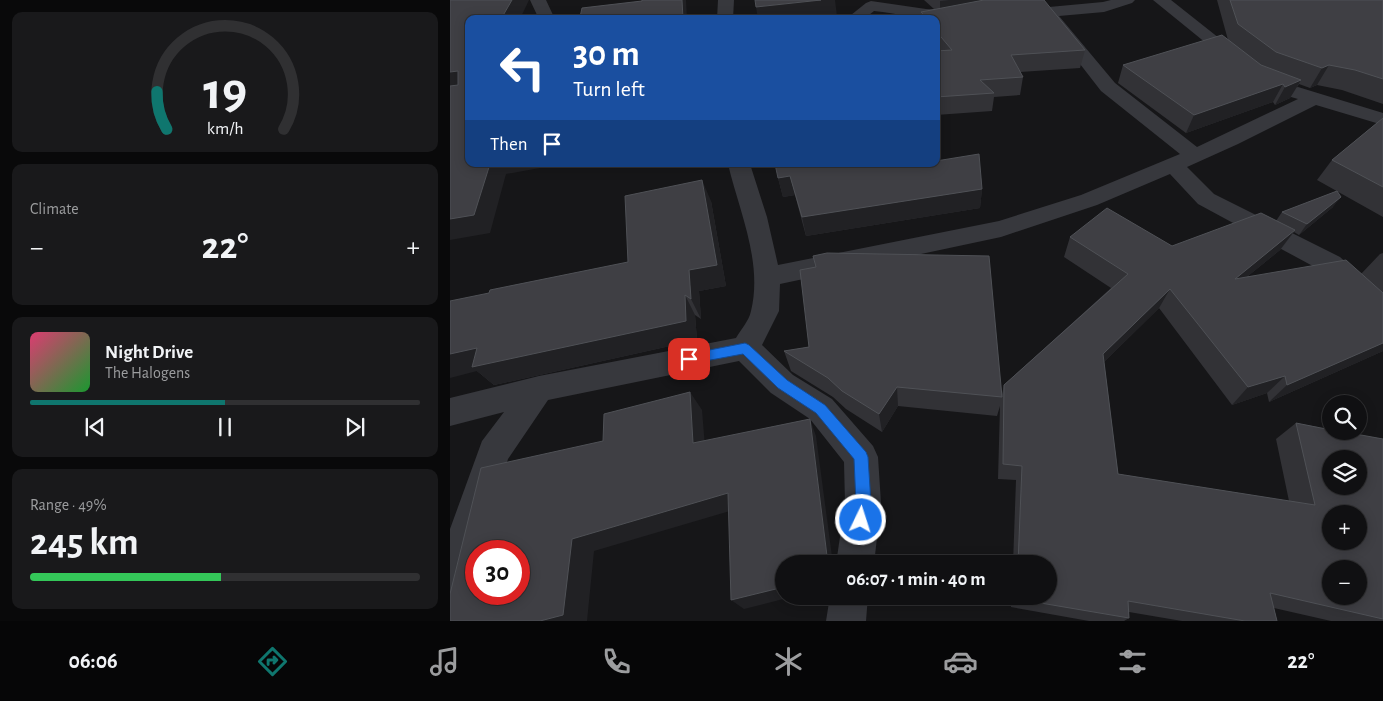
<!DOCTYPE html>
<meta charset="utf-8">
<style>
:root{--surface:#101012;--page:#19191b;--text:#f1f3f6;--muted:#9c9d9f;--line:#303032;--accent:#0f766e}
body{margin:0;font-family:"Alegreya Sans",sans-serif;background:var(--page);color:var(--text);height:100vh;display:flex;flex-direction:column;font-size:19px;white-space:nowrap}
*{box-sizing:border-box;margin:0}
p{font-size:16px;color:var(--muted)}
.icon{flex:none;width:28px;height:28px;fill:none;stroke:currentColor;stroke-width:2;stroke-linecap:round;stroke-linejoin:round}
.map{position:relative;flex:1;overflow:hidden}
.side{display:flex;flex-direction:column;gap:12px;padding:12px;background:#09090a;width:450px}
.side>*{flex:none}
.guide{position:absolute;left:15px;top:15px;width:475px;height:152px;border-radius:10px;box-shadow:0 2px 12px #0003,0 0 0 1px var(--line);background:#1a4fa0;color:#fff;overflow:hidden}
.controls{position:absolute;left:872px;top:395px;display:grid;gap:10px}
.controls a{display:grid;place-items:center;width:45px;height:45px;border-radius:50%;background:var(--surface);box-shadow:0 2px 12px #0003,0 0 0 1px var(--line);font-size:25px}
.speed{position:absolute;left:15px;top:540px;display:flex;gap:10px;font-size:25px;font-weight:700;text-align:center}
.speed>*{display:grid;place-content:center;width:65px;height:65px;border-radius:50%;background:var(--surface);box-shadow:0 2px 12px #0003,0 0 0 1px var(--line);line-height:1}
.speed .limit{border:8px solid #d22;background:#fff;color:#111}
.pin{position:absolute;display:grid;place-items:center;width:42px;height:42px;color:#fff;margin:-21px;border-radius:10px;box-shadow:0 2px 8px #0006}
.me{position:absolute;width:55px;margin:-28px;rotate:4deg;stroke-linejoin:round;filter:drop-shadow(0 0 4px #0008)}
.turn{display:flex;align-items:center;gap:18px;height:105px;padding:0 25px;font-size:22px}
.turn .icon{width:65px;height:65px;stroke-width:2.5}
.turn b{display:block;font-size:35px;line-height:42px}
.then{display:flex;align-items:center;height:48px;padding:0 25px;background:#0003;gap:10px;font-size:19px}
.big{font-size:38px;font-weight:700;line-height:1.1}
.side .widget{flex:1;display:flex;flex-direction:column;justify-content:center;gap:8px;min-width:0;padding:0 18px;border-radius:10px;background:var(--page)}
.side .dial{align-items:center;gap:0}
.dial svg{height:130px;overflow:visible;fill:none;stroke:var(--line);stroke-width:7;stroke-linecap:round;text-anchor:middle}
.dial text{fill:var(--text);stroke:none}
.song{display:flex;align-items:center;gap:15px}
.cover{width:60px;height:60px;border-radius:8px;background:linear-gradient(135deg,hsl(340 70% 55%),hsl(130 70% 35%))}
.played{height:5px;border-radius:2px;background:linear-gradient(90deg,var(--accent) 50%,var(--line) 50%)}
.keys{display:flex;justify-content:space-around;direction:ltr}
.heat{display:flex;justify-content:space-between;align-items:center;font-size:28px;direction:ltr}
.charge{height:8px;border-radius:4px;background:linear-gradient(90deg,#34c759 49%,var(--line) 0)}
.trip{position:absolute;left:325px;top:555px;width:282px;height:50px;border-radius:25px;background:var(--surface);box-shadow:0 2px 12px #0003,0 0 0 1px var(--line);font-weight:700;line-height:50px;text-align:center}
.menu{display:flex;height:80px;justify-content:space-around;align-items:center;background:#060607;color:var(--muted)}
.menu .icon{width:35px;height:35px}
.menu .current{color:var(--accent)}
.menu b{font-size:22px;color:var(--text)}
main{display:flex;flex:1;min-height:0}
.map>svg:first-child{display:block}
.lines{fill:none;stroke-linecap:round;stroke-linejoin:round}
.minor{fill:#37383d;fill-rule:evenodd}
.wall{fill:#323236}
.shaded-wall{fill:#212124}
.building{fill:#3f3f44;stroke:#4f5156;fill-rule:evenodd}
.route{fill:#1a73e8;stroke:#114b97}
</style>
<main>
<section class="side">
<div class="widget dial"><svg viewBox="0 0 100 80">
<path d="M14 69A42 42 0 1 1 86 69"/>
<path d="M14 69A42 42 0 0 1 8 46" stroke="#0f766e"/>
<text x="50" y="56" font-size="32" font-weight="700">19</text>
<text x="50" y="72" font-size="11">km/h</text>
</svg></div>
<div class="widget"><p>Climate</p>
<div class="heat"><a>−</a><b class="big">22°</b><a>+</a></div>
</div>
<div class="widget">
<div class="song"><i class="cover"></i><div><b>Night Drive</b><p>The Halogens</p></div></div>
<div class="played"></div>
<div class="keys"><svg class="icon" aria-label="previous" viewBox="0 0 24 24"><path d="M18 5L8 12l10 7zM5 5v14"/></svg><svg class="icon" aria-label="pause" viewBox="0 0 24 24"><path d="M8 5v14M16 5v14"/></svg><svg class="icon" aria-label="next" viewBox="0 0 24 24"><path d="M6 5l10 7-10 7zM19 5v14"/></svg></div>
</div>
<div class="widget"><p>Range · 49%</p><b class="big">245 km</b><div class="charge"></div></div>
</section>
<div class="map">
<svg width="933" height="621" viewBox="0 0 933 621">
<rect width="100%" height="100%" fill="#161618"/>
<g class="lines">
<!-- minor -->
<path class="minor" d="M80 0H96L103 15 102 19H86L87 15Z
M268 0H284L283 19H267Z
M557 0H575L599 7 653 2 661 0H685L682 3 654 12 609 16 665 83 747 147 848 99 841 97 839 93 841 89 848 87 933 113V125L866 105 788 144 737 167 764 194 890 257 933 296V323L923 320 872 271 748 204 720 174 647 205 551 237 330 284 329 311 312 345 343 375 382 399 423 446 428 457 431 503 424 564H386L395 503 394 462 360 419 321 393 289 361 98 400 58 459 29 551H26C26 567 19 581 14 596L0 601V529L32 441 54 412 0 426V398L89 376 286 338C291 329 299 321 301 311 313 262 289 211 278 164H300L317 217 328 265 549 221 631 195 730 154 651 91 592 15 564 6Z
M703 0H721L798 61 795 65 789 66 783 65Z
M421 1 476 9 515 11 517 14 515 17C485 25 455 14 424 11L414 19H396L416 3Z
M380 596H418L416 621H376Z"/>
</g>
<!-- wall -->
<path class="wall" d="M474 0H594L635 50 630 68 570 72 573 77 570 95 544 97 542 111 486 115V51H488L486 49V19H471V12L484 9Z
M767 0H933V104L892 90 867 85 860 88 849 84 840 98 825 105 823 102 736 133 668 83 673 65 778 40Z
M933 118V217L867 180 882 160Z
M453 166 532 189 530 208 356 236 345 195 333 197 328 178Z
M261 201 276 286 249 291 251 319 245 315 247 340 44 385 27 371 178 262Z
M883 207 849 235 844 232 830 250 798 276 911 274 930 254 933 253V351L819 402 817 393 782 405 709 308 654 362 668 474 839 501 826 439 846 423 933 439V621H881L824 608 827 621H732L679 612V618L674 621H639L561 607V596H599V564H563L566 480 548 479 550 406 547 416 448 406 432 432 396 409 383 397 341 371 334 351 359 347 365 267 363 256 552 394 554 385 661 288 614 257 620 237 722 246 826 221 832 212Z"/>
<!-- shaded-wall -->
<path class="shaded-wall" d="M62 0H79L70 19H51Z
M232 0H236L237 19H233Z
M371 0H385L387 16 361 19H308L306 7Z
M499 0H549L490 10V1Z
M879 65 867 85 860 88 872 68Z
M8 71 19 86 0 92V72Z
M851 80 840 98 825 105 835 87Z
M833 84 823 102 736 133 744 115Z
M40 164H91L90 168 56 174 40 233 0 240V219Z
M340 176 345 195 333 197 328 178Z
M252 180 261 201 276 286 249 291 251 319 241 299 239 270Z
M532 189 530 208 356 236 352 217Z
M891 197 883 207 849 235 857 224Z
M845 230 830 250 771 298 785 279Z
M720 289 709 308 644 372 653 354Z
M235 295 245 315 247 340 44 385 27 371 0 378V354Z
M933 343V351L819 402 837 385Z
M835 376 817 393 782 405 798 387Z
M447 387 448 406 432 432 429 414Z
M240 392 252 410 256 459 243 443Z
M360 419 366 436 383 564H378Z
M278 493 290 508 144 551 137 621H90L122 539Z
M334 587V596H345L294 609 281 600Z"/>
<!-- building -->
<path class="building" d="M0 0H62L51 19H19V164H40L24 215 0 219V86L8 85V71L0 72Z
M192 0H232L233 19H113L130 17 132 8 192 1Z
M305 0H371L306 7Z
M534 0H594L635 50 561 55 573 77 530 80 544 93 486 97V51L502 50 486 31V19H477L471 12Z
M780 0H933V79L905 70 879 65 872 68 826 52 788 24Z
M772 35 811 65 851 80 835 87 833 84 744 115 673 65Z
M933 118V187L882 160Z
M529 154 532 189 352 217 340 176 328 178 325 164H452L453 166 465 164H486V161Z
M252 180 267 265 239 270 241 299 235 295 236 321 22 367 27 348 0 354V301L39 293 40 290 178 262 175 196Z
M887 191 891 197 857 224 832 212Z
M657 208 722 246 811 213 845 230 785 279 896 260 933 293V343L837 385 835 376 798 387 720 289 653 354 668 474 865 505 846 423 881 430V431H889L933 439V619L820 593 827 621H795L678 601 679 618 567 599V596H599V564H568L572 466 553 464 554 385 678 274 620 237ZM881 459H909V486H881ZM881 514H909V541H881ZM881 569H909V596H881Z
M377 253 539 256 552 397 447 387 429 414 392 391 378 378 334 351 359 347 350 270 366 267 363 256Z
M240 392 243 443 360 419 378 564H334V587L281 600 278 493 122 539 113 615 90 621H0V594L31 468 153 441 154 414ZM26 551H69V594H26Z"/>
<!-- route -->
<path class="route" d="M295 343 299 345 337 380 375 405 416 452 418 457 421 503 416 525 411 527 406 525 404 520 406 503 404 459 366 413 328 388 293 354 239 364 235 363 233 359 235 356 239 354Z"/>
</svg>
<div class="controls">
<a><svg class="icon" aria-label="search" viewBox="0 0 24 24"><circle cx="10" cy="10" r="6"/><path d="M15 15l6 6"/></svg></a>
<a><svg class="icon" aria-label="layers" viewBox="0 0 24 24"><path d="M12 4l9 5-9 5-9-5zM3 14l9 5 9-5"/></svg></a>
<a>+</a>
<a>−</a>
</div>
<div class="speed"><div class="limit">30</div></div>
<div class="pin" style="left:239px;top:359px;background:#d93025"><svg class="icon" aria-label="arrive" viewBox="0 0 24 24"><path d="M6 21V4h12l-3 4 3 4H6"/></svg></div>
<svg class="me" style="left:411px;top:520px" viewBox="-20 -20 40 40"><circle r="17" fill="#1a73e8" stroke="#fff" stroke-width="3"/><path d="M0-11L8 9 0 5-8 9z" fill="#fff"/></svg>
<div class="trip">06:07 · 1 min · 40 m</div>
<div class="guide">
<div class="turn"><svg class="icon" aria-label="left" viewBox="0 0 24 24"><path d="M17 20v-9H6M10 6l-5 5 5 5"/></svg><div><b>30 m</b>Turn left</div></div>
<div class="then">Then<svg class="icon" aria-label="arrive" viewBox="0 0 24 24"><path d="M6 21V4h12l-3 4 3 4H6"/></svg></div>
</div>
</div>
</main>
<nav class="menu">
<b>06:06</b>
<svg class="icon current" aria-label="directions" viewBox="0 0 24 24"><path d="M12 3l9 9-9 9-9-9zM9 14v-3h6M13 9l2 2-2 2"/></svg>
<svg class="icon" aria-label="music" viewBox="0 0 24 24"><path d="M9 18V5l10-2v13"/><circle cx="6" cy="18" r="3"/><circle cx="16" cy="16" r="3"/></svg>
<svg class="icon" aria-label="phone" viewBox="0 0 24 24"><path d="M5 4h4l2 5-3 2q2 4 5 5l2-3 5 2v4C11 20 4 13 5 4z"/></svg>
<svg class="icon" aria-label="climate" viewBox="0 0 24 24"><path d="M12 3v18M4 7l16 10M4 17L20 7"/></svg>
<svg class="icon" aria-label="car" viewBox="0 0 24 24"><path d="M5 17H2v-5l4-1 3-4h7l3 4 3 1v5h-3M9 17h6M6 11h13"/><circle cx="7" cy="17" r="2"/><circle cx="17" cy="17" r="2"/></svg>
<svg class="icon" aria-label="filters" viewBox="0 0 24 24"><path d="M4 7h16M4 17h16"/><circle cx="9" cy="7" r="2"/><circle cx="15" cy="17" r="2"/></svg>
<b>22°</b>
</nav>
